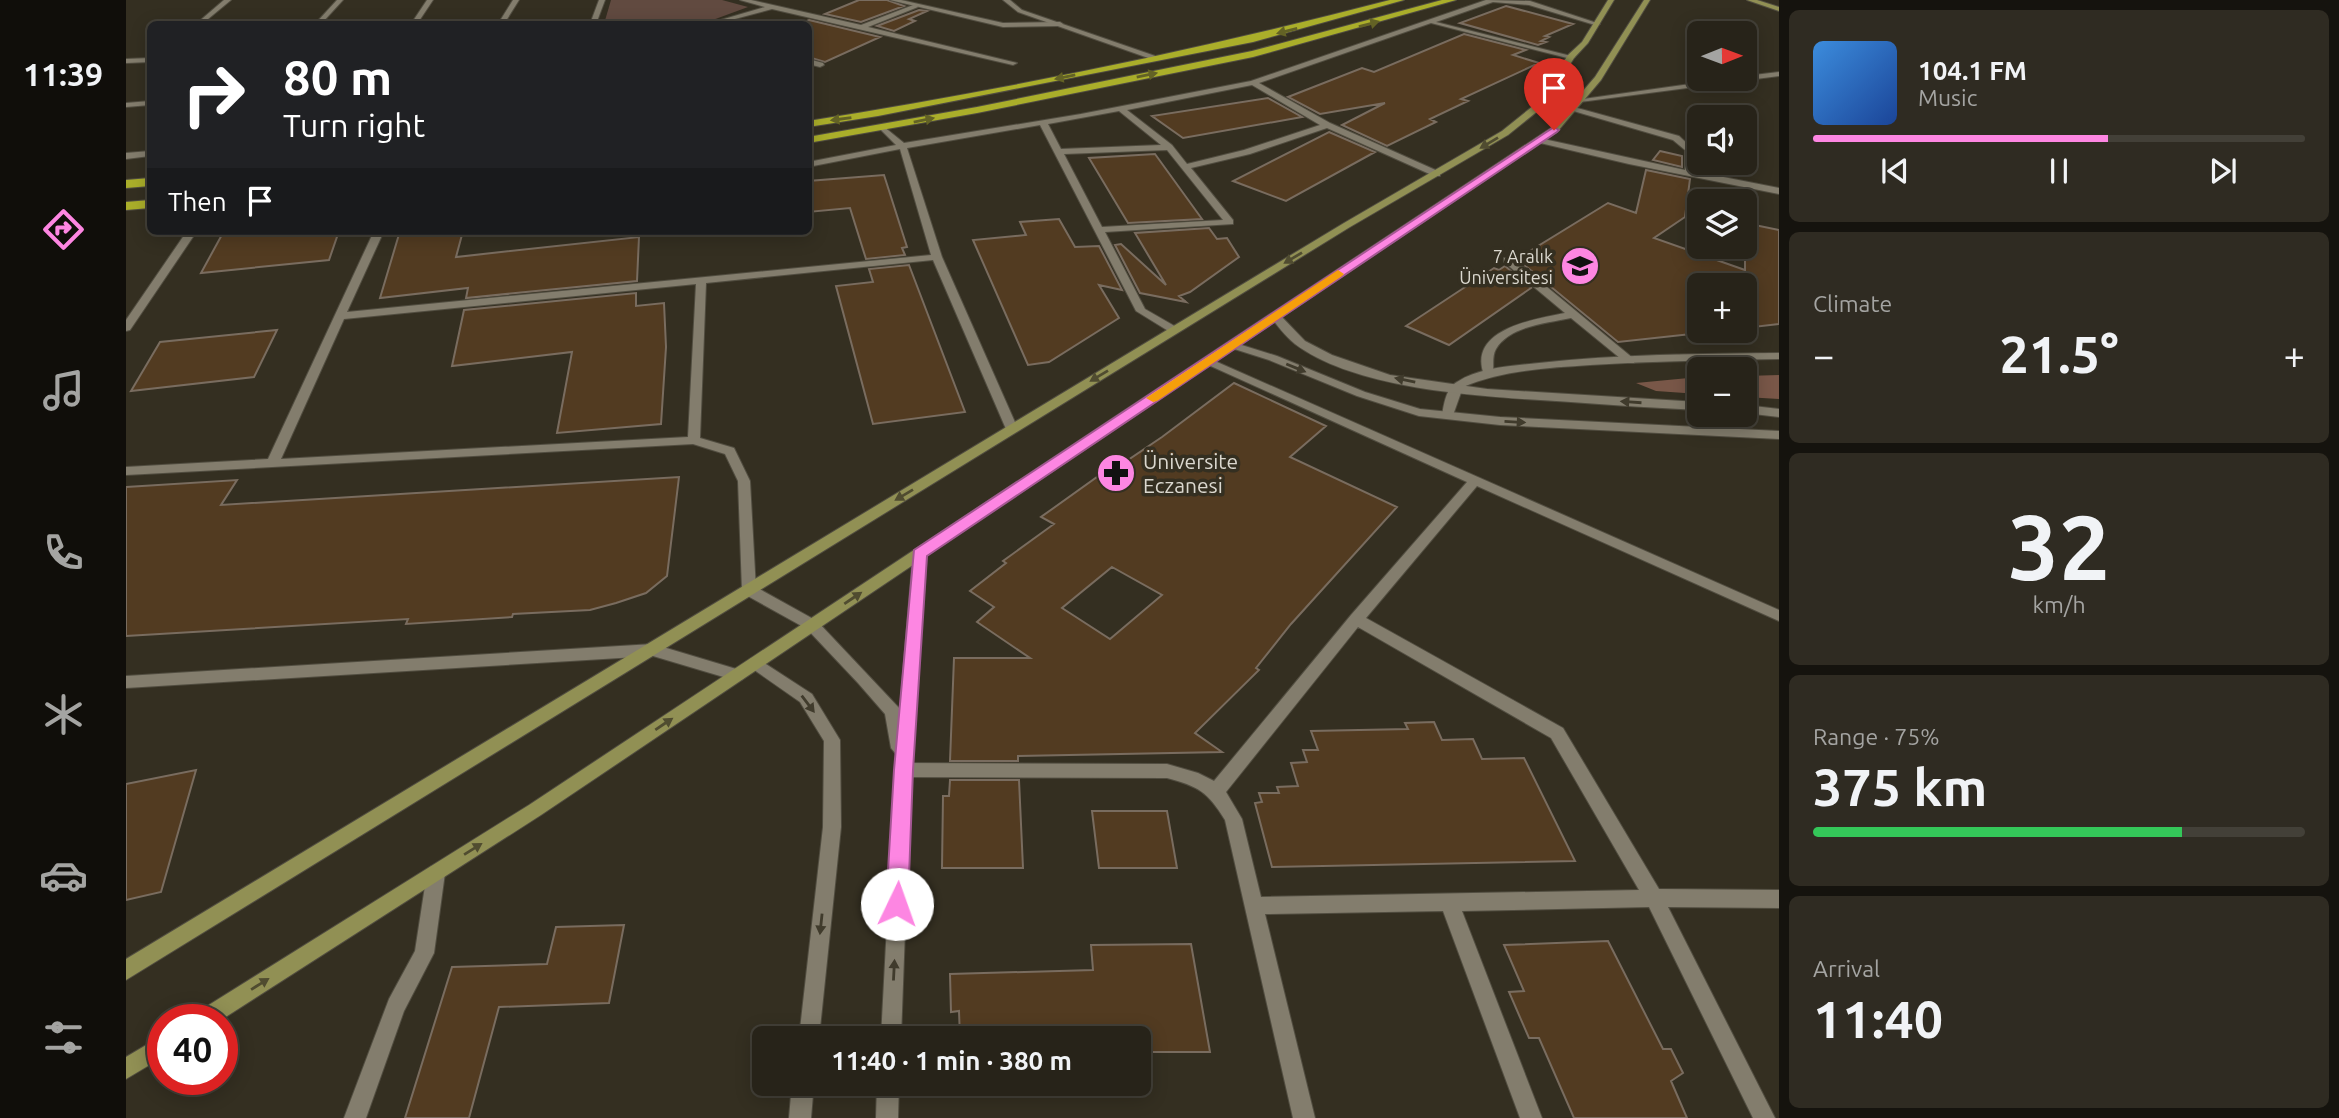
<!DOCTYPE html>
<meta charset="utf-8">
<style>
:root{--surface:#272319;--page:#2f2b22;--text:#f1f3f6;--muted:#a4a4a2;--line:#434038;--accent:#fd86e2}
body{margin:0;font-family:Ubuntu,sans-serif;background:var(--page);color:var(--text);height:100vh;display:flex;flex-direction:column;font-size:26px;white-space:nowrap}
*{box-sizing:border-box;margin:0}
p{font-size:23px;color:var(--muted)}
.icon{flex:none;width:38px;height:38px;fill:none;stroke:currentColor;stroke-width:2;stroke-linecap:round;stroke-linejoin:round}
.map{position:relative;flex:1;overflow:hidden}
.side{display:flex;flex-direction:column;gap:10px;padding:10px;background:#15130e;width:560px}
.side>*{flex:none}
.guide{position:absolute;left:21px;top:21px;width:665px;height:214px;border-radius:10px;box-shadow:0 4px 18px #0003,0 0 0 2px var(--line);background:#202124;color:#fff;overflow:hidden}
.needle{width:46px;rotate:89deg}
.fabs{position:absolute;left:1561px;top:21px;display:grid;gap:14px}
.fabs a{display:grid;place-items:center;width:70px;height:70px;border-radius:10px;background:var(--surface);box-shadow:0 4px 18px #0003,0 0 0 2px var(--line);font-size:35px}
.speed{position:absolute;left:21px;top:1004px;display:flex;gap:14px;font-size:35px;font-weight:700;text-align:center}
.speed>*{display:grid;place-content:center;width:91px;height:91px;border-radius:50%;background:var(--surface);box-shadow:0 4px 18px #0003,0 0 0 2px var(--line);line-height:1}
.speed .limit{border:10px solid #d22;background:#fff;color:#111}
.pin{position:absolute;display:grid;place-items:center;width:60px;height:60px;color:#fff;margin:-72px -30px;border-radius:50% 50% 50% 0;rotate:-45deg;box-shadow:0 0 7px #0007}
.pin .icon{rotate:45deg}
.me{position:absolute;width:77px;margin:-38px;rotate:3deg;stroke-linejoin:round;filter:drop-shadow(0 0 5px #0008)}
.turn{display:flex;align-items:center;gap:24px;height:147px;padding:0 21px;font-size:32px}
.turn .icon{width:91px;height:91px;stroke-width:2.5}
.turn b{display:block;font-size:49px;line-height:60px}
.then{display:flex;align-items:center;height:66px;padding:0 21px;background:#0003;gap:14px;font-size:26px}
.big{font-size:52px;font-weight:700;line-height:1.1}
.side .widget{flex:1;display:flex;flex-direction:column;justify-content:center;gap:10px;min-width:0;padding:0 24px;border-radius:10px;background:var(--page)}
.side .dial{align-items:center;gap:0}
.dial b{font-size:91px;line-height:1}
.song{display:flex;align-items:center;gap:21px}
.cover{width:84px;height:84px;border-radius:10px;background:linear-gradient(135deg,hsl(210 70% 55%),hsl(220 70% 35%))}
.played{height:7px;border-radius:4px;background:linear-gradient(90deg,var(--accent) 60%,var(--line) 60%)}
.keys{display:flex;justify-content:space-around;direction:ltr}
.heat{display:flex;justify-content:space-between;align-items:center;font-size:38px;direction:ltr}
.charge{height:10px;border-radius:5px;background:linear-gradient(90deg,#34c759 75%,var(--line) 0)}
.trip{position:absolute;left:626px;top:1026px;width:399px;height:70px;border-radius:10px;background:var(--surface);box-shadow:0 4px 18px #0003,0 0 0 2px var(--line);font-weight:700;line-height:70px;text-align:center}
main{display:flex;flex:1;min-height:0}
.menu{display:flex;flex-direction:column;width:126px;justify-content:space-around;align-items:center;background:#100e0a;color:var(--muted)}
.menu .icon{width:49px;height:49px}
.menu .on{color:var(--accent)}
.menu b{font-size:32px;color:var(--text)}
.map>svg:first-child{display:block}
.green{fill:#614a40}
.forest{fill:#795748}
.building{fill:#523b21;stroke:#796c5f;stroke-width:2;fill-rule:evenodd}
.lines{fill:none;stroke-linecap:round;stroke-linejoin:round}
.service-casing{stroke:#514d40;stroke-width:2}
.minor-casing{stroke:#514d40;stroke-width:2}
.tertiary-casing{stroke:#514d40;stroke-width:2}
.secondary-casing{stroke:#514d40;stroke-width:2}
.trunk-casing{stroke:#514d40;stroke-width:2}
.service{fill:#837d6d;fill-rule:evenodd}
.minor{fill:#837d6d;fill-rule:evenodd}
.tertiary{fill:#837d6d;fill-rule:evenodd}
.secondary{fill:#919054;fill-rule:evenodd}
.trunk{fill:#aaae2a;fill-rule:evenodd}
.oneway{fill:#636225}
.oneway2{fill:#504c30}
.oneway3{fill:#403b2c}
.route{fill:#fd86e2;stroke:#a45793;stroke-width:2}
.slow{fill:#f59e0b}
.labels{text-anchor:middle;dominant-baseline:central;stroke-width:7;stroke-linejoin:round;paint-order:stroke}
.far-poi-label{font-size:18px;fill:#dbd8cf;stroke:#342f21;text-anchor:end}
.poi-label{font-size:21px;fill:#dbd8cf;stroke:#342f21;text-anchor:start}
</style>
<main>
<nav class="menu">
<b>11:39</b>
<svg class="icon on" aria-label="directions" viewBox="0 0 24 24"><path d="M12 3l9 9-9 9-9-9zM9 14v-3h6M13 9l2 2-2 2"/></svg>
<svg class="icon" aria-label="music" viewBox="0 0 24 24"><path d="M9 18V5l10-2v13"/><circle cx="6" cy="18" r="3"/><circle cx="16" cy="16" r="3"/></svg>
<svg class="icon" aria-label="phone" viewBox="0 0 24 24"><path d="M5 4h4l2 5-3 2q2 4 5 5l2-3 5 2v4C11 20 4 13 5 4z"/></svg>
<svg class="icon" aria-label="climate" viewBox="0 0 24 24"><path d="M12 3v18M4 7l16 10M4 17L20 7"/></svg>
<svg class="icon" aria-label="car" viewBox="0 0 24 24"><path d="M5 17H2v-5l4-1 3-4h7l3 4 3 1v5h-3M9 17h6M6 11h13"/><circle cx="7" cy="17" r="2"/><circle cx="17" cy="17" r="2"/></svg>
<svg class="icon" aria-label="filters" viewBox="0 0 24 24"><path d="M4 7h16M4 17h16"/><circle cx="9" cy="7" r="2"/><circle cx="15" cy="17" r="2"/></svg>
</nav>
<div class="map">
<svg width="1653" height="1118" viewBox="0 0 1653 1118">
<rect width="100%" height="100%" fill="#342f21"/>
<!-- green -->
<path class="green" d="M485 0H596L622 7 584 21 478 24Z"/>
<!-- forest -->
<path class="forest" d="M1653 375V399L1619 397V376Z
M1573 377V394L1530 391 1510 383Z"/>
<!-- building -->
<path class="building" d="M733 0H761L778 6 735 22 699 14Z
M1380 6 1447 24 1419 36 1423 37 1415 41 1420 42 1412 45 1334 23Z
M793 10 801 11 783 19 789 21 768 31 751 26Z
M683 20 754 37 699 62 682 57V24H673Z
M1338 34 1400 50 1387 55 1413 63 1335 99 1342 101 1304 119 1310 122 1261 146 1216 125 1259 103 1194 114 1162 97 1236 68 1248 72Z
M1142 98 1176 117 1057 138 1026 116Z
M1203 132 1249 152 1160 201 1107 181Z
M1534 151 1556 156V167L1527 160Z
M1029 154 1076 219 1002 223 963 158Z
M1520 170 1564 179 1559 217 1528 238 1619 270V223L1653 230V324L1619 328V285H1573V331H1593L1492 342 1391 259 1482 203 1510 213Z
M758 175 781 247 776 248 779 255 740 259 724 208 682 212V181Z
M933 219 949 247 973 246 996 290 973 285 993 318 923 362 902 365 847 240 900 235 894 222Z
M1083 228 1091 239 1101 238 1113 257 1064 292 1053 296 1060 302 1014 293 989 245 995 244 1040 285 1009 233Z
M98 231H213L203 260 75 273Z
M274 231H337L330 257 513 237 511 281 340 298 342 288 254 298Z
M783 265 839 412 747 424 710 286 747 282 743 269Z
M1379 266 1405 288 1323 345 1280 326 1368 268 1373 270Z
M510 293V306L538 303 540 347 535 424 431 433 446 352 326 366 338 310Z
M151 330 128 377 5 391 34 342Z
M1108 383 1200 426 1164 457 1271 507 1165 624 1130 668 1133 670 1069 733 1096 752 892 756V761H824L828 658H904L851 622 868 607 844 591 880 563 877 561 928 524 915 517 992 462 996 464 1036 437ZM986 567 1036 595 984 639 936 608Z
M553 477 541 576 520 593 490 603 464 610 387 614 386 617 280 624 282 619 0 636V487L111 480 95 505Z
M1308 722 1316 740 1347 739 1356 759 1398 758 1449 861 1146 867 1129 803 1136 802 1133 793H1153L1151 787 1172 786 1165 763 1181 762 1177 750H1192L1185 731 1282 729 1279 723Z
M70 770 35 892 0 900V784Z
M824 780H893L897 868H816L817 796H823Z
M966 811H1041L1051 868H973Z
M498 925 483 1003 373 1007 343 1118H279L326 967 421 964 430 927Z
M1482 941 1537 1049H1545L1557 1073 1545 1081 1561 1118H1448L1413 1038H1403L1383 992 1398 991 1378 945Z
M1065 944 1084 1052H1013V1038H834L833 1011 825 1012 824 974 967 970 965 945Z"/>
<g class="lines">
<defs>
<path id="service" d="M1444 106 1553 136 1567 149V171L1653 188V194L1503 164 1410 142V138H1413L1559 170V150L1547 140 1444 110Z
M1378 258H1386L1508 359V363H1500L1445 318C1422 323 1383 326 1370 349 1365 358 1369 367 1366 375H1358C1341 329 1409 319 1439 313L1378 262Z"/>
<path id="minor" d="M98 0H105L76 24H70Z
M211 0H217L195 24H189Z
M301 0H307L291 24H285Z
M387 0H393L378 24H372Z
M473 0H479L470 24H464Z
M614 0H625L735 25 790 4 792 7 742 27 891 63 887 65 646 9 590 24H581L639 7Z
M877 0H884L896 10 1035 58 1028 60 892 12Z
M1360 0 1404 1 1474 24 1469 25 1403 5 1367 2 1310 22 1449 57 1445 59 1305 23 1133 83 1204 123 1314 172V176H1308L1201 128 1124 154 1065 168 1107 220V224L979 232 1019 309 1052 328V332H1044L1010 311 914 125 781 148 816 257 892 429 890 432H882L880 429 807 260 580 283 574 438 608 448 624 481 630 590 628 594H618L616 590 612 481 599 454 567 444 0 475V467L142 459 248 231H258L221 312 805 255 774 149 682 167V162L770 145 753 128 757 126 778 143 955 114 1125 81ZM1126 85 1194 125 1118 150 1061 164 1046 145 1001 110ZM993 111 1035 145 935 149 922 124ZM1041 150 1097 220 976 227 938 154ZM570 284 562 437 155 459 218 319Z
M24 58V62L0 63V59Z
M682 59 697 63 698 65 694 67 682 64Z
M24 101V105L0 107V103Z
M24 151V156L0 159V153Z
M61 231H71L4 330 0 331V320Z
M1653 353V359C1590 360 1527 361 1464 365 1421 368 1377 370 1337 387L1326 418H1318L1316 415C1318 404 1320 388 1331 382 1354 367 1387 366 1413 363 1493 354 1573 354 1653 353Z
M1082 358 1653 610V621L1351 486 1240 618 1437 728 1533 889 1653 890V908L1542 907 1649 1118H1627L1523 907 1336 911 1416 1118H1394L1317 911 1139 914 1189 1118H1167L1099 820C1082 792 1072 786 1041 778L777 777 771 775 769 770 771 765 777 763 1041 764 1072 773 1088 781 1225 615 1341 482 1078 363V359ZM1232 627 1425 738 1513 890 1135 897 1116 819 1100 792Z
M310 865 316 867 319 873 308 953 278 1011 240 1118H218L263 999 289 951 301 873 304 867Z"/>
<path id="tertiary" d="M764 0H775L877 23 934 22 937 24 934 26 877 27Z
M1653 72V76L1454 102 1450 100 1600 79H1619V76Z
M1149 313 1153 314 1179 341 1206 355 1264 375 1361 389 1573 402V410C1530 408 1487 405 1445 402 1366 397 1233 392 1169 344 1159 336 1151 325 1144 316Z
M1106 342 1151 356 1239 392 1294 409 1374 417 1653 431V439L1374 425 1293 416 1231 396 1143 360 1102 347 1100 345Z
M1619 405 1653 409V417L1619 413Z
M794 549 801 554 785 770 775 1038H755L770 754 765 748 759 714 732 683 681 629 618 594 616 590 618 586H628L691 621 774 709 787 554Z
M527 644 617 671 619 675 617 679 611 681 527 656 0 688V676Z
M629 657 686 694 714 740 715 827 693 1038H673L697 827 698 741 674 702 624 667 621 663 624 659Z
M666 1083H688L685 1118H663Z
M751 1083H773L772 1118H750Z"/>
<path id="secondary" d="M1482 0H1488L1462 43 1448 58 1418 106 1382 135 1224 227 0 980V959L1218 223 1376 131 1412 102 1442 55 1456 42Z
M1518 0H1524L1475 80 1431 132 415 815 95 1020H67L70 1013 403 805 1425 128 1469 77Z
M1621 0H1631L1653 7V11Z
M37 1035V1057L0 1079V1057Z"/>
<path id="trunk" d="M1264 0H1278L1127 42 752 116 682 127V121C878 90 1073 50 1264 0Z
M1316 0H1330L1127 57 851 113 682 143V137L851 107 1126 51Z
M24 178V186L0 188V180Z
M24 200V208L0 210V202Z"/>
</defs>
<!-- service casing -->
<use href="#service" class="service-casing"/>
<!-- minor casing -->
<use href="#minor" class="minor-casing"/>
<!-- tertiary casing -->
<use href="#tertiary" class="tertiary-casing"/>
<!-- secondary casing -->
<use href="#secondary" class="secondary-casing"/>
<!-- trunk casing -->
<use href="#trunk" class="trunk-casing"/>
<!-- service -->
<use href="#service" class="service"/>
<!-- minor -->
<use href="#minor" class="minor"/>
<!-- tertiary -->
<use href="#tertiary" class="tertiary"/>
<!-- secondary -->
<use href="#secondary" class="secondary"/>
<!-- trunk -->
<use href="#trunk" class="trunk"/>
</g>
<!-- one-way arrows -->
<defs><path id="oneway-solid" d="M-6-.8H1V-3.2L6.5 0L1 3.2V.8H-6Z" transform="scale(1.75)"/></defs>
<g class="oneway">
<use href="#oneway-solid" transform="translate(1243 24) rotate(-15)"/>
<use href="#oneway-solid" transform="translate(1161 31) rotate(166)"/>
<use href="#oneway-solid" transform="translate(1021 75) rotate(-11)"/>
<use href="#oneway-solid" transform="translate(939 77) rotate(168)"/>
<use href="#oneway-solid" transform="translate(715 119) rotate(172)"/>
<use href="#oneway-solid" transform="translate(798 120) rotate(-11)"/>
</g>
<g class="oneway2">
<use href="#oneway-solid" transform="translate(1363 143) rotate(149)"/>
<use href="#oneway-solid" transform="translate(1167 258) rotate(149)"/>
<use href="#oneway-solid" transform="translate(973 376) rotate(149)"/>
<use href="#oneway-solid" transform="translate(778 495) rotate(149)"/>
<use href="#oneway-solid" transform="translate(727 598) rotate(-34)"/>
<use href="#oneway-solid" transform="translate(538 724) rotate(-34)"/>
<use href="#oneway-solid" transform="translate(347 849) rotate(-32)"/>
<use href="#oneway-solid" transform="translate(134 984) rotate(-32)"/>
</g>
<g class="oneway3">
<use href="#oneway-solid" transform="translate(1170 368) rotate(22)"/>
<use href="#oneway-solid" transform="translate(1279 380) rotate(-168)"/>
<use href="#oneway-solid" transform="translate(1505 402) rotate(-176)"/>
<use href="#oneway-solid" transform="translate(1389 422) rotate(3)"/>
<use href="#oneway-solid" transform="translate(682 704) rotate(53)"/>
<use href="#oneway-solid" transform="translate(695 924) rotate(96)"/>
<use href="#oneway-solid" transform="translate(768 970) rotate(-87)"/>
</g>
<!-- route -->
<path class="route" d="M1428 127 1433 130 1431 132 801 556 787 770 782 904 778 911 771 914 763 911 760 904 768 770 788 550Z"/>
<!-- slow -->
<path class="slow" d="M1212 270 1218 274 1216 276 1031 401 1027 402 1020 398Z"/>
<!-- icons -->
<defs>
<symbol id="university-disc" viewBox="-11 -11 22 22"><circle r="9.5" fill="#fd86e2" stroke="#342f21"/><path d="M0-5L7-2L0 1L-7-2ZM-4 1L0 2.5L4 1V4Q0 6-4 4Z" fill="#111"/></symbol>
<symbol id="pharmacy-disc" viewBox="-11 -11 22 22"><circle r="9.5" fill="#fd86e2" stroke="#342f21"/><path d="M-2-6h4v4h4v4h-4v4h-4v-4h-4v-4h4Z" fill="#111"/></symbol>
</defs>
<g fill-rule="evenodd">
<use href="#university-disc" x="1432" y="244" width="44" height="44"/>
<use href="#pharmacy-disc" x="968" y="451" width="44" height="44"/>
</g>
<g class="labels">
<!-- far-poi labels -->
<g class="far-poi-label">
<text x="1427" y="256">7 Aralık<tspan x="1427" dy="21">Üniversitesi</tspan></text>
</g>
<!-- poi labels -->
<g class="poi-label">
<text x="1017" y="461">Üniversite<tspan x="1017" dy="24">Eczanesi</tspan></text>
</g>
</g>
</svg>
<div class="fabs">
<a><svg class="needle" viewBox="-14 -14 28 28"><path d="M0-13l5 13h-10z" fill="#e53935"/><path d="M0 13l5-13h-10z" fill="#a4a4a2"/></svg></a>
<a><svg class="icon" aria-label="sound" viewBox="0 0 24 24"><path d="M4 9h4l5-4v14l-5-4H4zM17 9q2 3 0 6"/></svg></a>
<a><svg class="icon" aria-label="layers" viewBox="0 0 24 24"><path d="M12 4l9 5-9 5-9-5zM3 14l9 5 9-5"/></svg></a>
<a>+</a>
<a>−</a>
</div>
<div class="speed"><div class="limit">40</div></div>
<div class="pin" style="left:1428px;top:130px;background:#d93025"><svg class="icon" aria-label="arrive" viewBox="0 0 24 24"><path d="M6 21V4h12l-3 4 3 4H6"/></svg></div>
<svg class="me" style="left:771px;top:904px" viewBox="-20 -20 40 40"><circle r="19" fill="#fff"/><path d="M0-13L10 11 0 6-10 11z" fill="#fd86e2"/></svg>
<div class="trip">11:40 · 1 min · 380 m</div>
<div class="guide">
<div class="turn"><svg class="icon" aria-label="right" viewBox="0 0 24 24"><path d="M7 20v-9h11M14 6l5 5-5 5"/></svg><div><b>80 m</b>Turn right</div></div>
<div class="then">Then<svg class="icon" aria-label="arrive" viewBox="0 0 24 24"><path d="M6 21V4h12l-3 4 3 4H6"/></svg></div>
</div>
</div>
<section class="side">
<div class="widget">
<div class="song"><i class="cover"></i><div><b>104.1 FM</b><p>Music</p></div></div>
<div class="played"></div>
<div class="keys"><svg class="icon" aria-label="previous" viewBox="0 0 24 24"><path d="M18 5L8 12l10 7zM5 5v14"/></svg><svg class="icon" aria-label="pause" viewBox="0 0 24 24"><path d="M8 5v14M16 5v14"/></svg><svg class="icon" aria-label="next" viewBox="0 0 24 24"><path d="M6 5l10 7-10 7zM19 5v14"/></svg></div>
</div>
<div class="widget"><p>Climate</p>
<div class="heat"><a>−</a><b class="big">21.5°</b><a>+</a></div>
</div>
<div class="widget dial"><b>32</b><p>km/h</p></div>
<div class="widget"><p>Range · 75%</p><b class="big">375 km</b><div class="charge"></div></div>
<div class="widget"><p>Arrival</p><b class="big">11:40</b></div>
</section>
</main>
